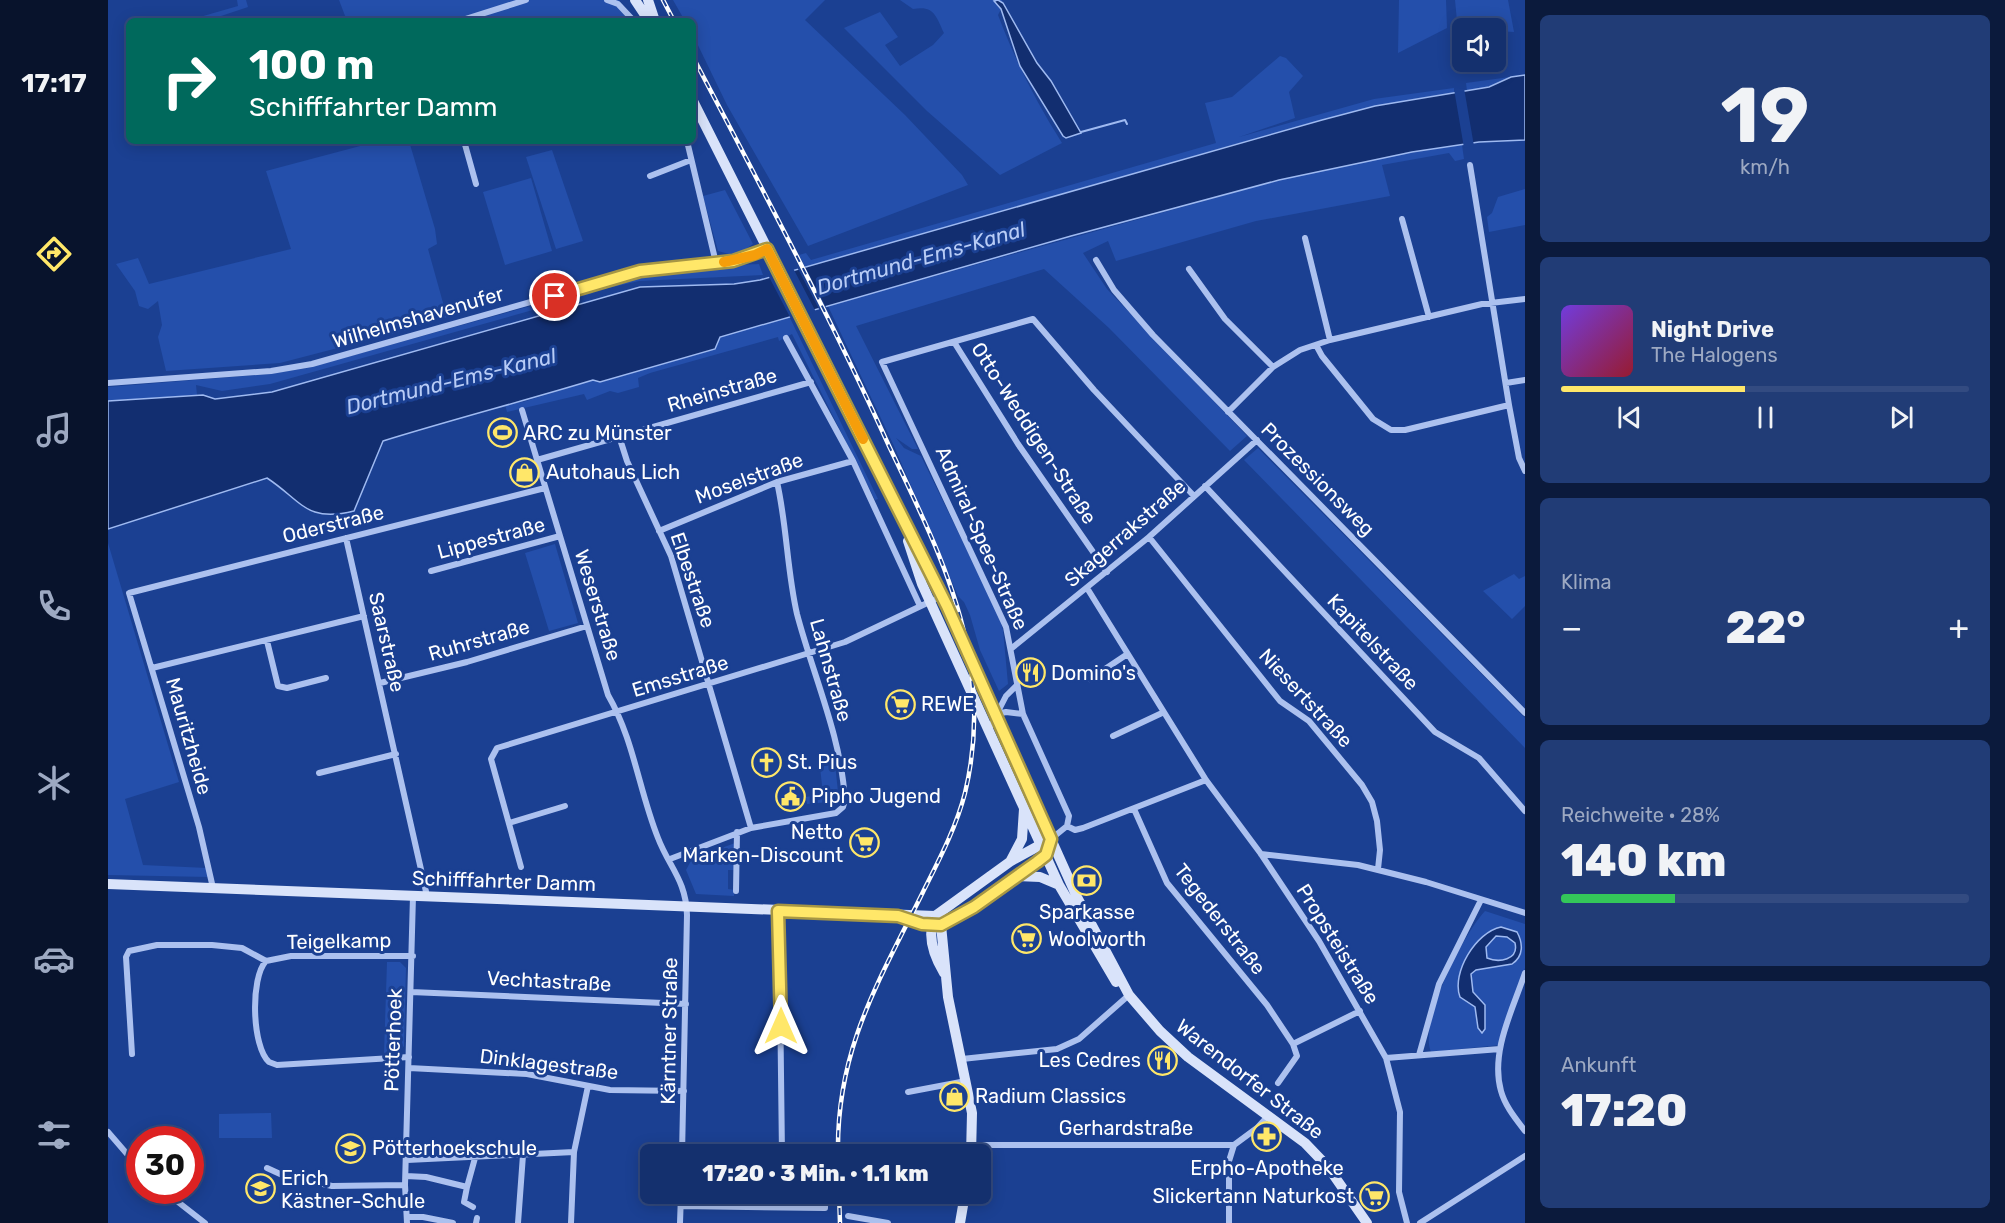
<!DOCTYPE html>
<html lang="de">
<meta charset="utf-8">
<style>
:root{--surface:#14306e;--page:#213c76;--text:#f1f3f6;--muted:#9da9c2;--line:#334b81;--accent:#ffe769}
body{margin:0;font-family:Rubik,sans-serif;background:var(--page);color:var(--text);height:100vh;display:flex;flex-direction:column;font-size:22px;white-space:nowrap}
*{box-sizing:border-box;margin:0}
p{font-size:20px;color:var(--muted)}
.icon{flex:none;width:33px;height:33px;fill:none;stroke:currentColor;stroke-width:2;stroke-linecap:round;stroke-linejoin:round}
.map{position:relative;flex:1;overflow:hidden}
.drawer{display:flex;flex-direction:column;gap:15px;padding:15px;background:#0b1a3c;width:480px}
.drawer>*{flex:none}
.top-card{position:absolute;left:18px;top:18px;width:570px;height:126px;border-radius:9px;box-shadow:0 3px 15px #0003,0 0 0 2px var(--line);background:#00695c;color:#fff;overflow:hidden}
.tools{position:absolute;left:1344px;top:18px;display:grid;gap:12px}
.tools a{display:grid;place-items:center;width:54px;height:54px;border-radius:9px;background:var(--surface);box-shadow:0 3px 15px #0003,0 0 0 2px var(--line);font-size:30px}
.speed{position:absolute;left:18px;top:1126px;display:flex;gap:12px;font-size:30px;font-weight:700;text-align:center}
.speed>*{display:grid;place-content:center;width:78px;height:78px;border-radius:50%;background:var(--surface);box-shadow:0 3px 15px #0003,0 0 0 2px var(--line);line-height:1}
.speed .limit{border:9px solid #d22;background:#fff;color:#111}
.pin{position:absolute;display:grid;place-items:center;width:51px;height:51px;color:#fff;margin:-26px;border:3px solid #fff;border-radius:50%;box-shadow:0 2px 6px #0007}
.me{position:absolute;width:66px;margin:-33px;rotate:0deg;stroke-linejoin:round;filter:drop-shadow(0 0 4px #0008)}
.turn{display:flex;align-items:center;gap:21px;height:126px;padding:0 24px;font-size:27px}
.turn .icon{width:78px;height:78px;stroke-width:2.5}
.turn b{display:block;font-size:42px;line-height:51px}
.big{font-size:45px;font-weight:800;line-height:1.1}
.drawer .widget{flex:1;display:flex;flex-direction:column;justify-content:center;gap:9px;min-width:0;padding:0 21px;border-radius:9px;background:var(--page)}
.drawer .dial{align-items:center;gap:0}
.dial b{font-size:78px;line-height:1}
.song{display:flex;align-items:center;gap:18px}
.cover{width:72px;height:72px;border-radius:9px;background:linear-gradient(135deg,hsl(260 70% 55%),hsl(350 70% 35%))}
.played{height:6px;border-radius:3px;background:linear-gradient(90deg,var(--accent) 45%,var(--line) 45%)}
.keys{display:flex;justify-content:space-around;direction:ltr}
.heat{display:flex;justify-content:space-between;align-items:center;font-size:33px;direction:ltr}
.charge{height:9px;border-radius:4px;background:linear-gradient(90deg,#34c759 28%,var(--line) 0)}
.trip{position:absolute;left:532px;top:1144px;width:351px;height:60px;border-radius:9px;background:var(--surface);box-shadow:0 3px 15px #0003,0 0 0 2px var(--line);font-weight:800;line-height:60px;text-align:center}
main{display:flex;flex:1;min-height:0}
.menu{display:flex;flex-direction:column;width:108px;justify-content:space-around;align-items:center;background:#08132c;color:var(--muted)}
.menu .icon{width:42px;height:42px}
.menu .selected{color:var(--accent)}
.menu b{font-size:27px;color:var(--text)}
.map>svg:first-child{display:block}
.green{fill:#244fab}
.water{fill:#122e70;stroke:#9fbaf1;stroke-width:1.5;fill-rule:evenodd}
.pier{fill:#1b4092}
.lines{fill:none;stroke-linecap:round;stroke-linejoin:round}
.stream{stroke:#9fbaf1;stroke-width:2}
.street{stroke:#acc1ef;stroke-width:6}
.secondary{stroke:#d9e3fa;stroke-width:10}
.rail-casing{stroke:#fff;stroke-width:4.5}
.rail{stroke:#1b4092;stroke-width:2;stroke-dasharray:7;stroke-linecap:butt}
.route-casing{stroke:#a69644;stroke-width:15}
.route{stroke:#ffe769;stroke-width:10}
.slow{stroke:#f59e0b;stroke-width:10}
.labels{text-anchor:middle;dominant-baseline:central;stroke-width:6;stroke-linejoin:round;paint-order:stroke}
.street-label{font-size:20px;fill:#fff;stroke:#1b4092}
.poi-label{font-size:20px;fill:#fff;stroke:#1b4092;text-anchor:start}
.water-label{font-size:21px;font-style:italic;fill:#b8ccf6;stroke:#1b4092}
</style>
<main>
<nav class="menu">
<b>17:17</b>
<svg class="icon selected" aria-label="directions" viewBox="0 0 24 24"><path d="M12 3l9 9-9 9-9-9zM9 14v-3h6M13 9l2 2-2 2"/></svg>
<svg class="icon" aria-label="music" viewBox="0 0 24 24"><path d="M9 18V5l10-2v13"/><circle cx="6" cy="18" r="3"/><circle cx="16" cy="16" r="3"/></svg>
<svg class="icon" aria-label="phone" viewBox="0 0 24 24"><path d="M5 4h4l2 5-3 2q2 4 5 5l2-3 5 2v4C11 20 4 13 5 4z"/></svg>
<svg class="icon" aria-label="climate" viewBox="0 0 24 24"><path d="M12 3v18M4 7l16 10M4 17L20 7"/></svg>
<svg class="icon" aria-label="car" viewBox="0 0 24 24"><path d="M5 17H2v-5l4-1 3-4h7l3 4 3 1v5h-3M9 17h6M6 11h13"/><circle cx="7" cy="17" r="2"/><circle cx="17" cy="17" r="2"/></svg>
<svg class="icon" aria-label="filters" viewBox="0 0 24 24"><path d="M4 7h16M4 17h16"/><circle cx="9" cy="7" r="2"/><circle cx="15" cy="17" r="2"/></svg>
</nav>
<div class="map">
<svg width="1417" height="1223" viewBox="0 0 1417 1223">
<rect width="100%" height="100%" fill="#1b4092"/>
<!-- green -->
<path class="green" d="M129 0H138L140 7 98 21H78L130 6Z
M231 0H511L521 21H374L373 19 239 21Z
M565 0H717L697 20 797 115 854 175 860 185 700 246 619 105 585 35V21H577Z
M792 0H894L895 3 890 0 893 9 890 15C907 60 928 102 954 143L892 175 819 111 736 28 772 12 790 37 777 45 792 66 825 45 836 33C828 16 826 5 805 9Z
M1291 0H1338L1339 28 1290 53Z
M1347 0H1400L1406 32 1388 31V28H1354L1350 31Z
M1172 56 1178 58 1195 76 1181 92 1187 118 1131 137 1266 99 1346 88V92L1267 106 1209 121 697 267 691 255 698 253 703 260 1108 143 1097 103 1124 97Z
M1409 76 1381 87 1359 91 1358 83Z
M271 141H301L327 229 329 244 320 249 339 317 295 331 172 363 58 371 50 337 54 325 50 301 40 309 31 306 27 291 8 264 30 258 41 284 183 249 158 171Z
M1354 145 1356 159 1347 161 1341 153 1274 165 1282 196 1148 221 1008 261 1000 241 975 253 999 289 1139 436 1122 451 1001 328 936 269 748 326 810 449H804L788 438 796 448 813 456 891 616 895 630 900 684 891 691 872 650 862 615 856 602 850 596 786 446 720 306 1171 180 1283 156Z
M444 150 475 241 448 249 418 157Z
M423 178 444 251 397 265 375 192Z
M1417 189V225L1381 232 1379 217 1384 213 1390 197Z
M617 190 645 244 628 256 610 251 595 196Z
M651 264 655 275 531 281 496 289 495 286C515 267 620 266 651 264Z
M484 289 485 293 162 384 114 391 88 385 89 395 0 401V387L161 374 199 368Z
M681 316 770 499 767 500 684 334 671 341 670 337 542 373 530 378 531 387 510 393 502 391 479 400 476 394 399 412 397 404 415 402 485 380 493 382 607 349 612 337Z
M1150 448 1417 718V748L1136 460Z
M0 543 71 782 17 799 35 865 99 868 102 877 0 875Z
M447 544 470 623 441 631 417 553Z
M1406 574 1411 579 1417 576V606L1404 619 1375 591Z
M727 764 731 801 699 804 698 797 709 795 714 785 712 767Z
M627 843 626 870H620V889L626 890V896L588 894 578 870 584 859Z
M1377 911 1417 924V968L1392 1045 1323 1052C1310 1022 1356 933 1377 911Z
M279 962H292L298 968 296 1046 290 1053 276 1054Z
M163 1113 164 1138H111V1114Z
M656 1194H674L689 1198 688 1205H653V1196Z"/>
<!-- water -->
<path class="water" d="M890 0 895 3 929 63 943 81 973 133 958 138 955 136 912 66 893 9 886 1Z
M1417 75V140L1371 142 1304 152 1171 180 963 236 612 337 607 349 492 382 485 380C416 401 346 419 275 441L246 511C198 523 194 501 159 478L0 529V401L95 395 107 399 164 392 532 287 626 284 652 280 1214 120 1267 106 1381 87 1403 77Z
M1393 927 1409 932C1415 943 1416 956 1404 964L1368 970 1363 974 1365 992 1377 1005V1029L1374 1033 1370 1028 1367 1007 1352 997C1343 973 1368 932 1393 927ZM1388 936 1399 937 1407 943C1411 960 1391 963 1379 958L1378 947Z"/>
<!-- pier -->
<path class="pier" d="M1356 88 1366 146 1356 148 1346 89Z
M696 265 697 267 719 309 712 311 689 267Z
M685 268 708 312 683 319 660 275Z"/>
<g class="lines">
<!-- stream -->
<path class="stream" d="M973 132 1017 120 1019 124"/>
<!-- street -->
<path class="street" d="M499 0 510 4 526 21
M351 21 418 0
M356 141 368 184
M579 141 608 263
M1362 165 1401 405 1411 458 1417 471
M542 176 583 160
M1294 219 1321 317
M1197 238 1222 340
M988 260 1006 290 1045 335 1417 713
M1081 269 1117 319 1165 367
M678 338 745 461 812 606
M846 342 910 444 999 572
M1208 345 1214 356 1265 419 1283 430H1297L1401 405
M0 383 163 371 204 364 532 271 625 261 659 249
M1398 383 1417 380
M414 410 500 695C526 740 531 791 550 838 561 867 578 880 579 915L574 1155
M1120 412 1165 367 1192 350 1222 340 1374 304 1417 299
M511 436 519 461 563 556 643 828 562 859
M429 460 703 382
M1097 486 1327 732 1371 758 1417 811
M551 531 669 482 745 461
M1041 537 1172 701 1201 721 1254 785 1264 802 1269 821 1272 850 1270 869
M238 538 319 896
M323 571 452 536
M979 588 1098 780 1153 854 1211 941 1278 1058 1292 1112 1291 1192 1299 1223
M159 641 170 686 179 688 218 678
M904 648 1041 537 1149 440
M44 668 256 616
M982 679 1018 655
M272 683 359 662 479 626
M889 714 898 712 915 714
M881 729 898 696 908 686
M1005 736 1054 713
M211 773 288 754
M1026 809 1059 883 1159 1005 1185 1044 1189 1056 1170 1083
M401 823 457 806
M959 826 967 830 975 828 1098 780
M643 828 728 813 735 807 737 800C733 736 705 675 689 614 679 571 679 526 669 482
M943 839 959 826 961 816 915 714 898 627 774 362 925 319 986 390 1086 496
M1153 854 1250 865 1318 882 1417 913
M413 867 383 759 389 748 737 642 834 596
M105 888 91 827 21 593 437 488
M628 891 629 832
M671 911 674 1155
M158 961C142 978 144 1047 161 1062L169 1065 301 1057
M1417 973C1405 1009 1382 1052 1393 1091 1397 1106 1408 1119 1417 1131
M303 992 578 1004
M1185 1044 1252 1011
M24 1054 18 957 21 951 49 945H104L134 948 158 961 183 956H305
M1311 1055 1331 984 1373 900
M1278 1058 1392 1049
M854 1059 949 1049 971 1039 1021 995
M301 1068 419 1074 502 1090 576 1091
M800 1092 858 1081
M0 1132 32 1169
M865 1145H1126L1149 1128 1160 1116
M299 1160 466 1152
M159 1168 183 1179
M298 1176 318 1177 359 1187 356 1202 365 1207
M201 1181 224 1186 297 1185
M359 1187 367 1158
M56 1191 97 1223
M689 1194 717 1207
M573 1206 717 1208
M740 1216 780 1223
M299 1217H315L345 1223
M299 1223 297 1185 305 896
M368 1223 369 1218
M410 1223 415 1155
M463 1223 466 1152 480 1086
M572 1223 573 1194
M1121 1223V1161L1126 1145
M1312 1223 1417 1156"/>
<!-- secondary -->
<path class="secondary" d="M527 0 541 21
M540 0 547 21
M585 101 834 596 969 897 1021 995 1052 1031 1080 1057 1197 1143 1220 1167 1259 1223
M800 541 814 584 951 885 1008 982
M903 860 914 839 916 809
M909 876 932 877 951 885
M0 884 827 916 903 861 943 839
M790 916C801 922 823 929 835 925 850 920 936 861 940 850
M827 916 833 925 840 997 864 1113 863 1155
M826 919C819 937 827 958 836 973
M852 1223 857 1194"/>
<defs>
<path id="rail" d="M555 0 566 21
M585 57C652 185 721 314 781 446 812 511 847 580 860 651 869 698 868 747 857 793 848 828 831 860 815 892 770 983 728 1050 730 1155
M731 1194 732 1223"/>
</defs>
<!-- rail casing -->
<use href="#rail" class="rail-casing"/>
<!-- rail -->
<use href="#rail" class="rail"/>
</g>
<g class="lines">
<defs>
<path id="route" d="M447 296 532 271 625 261 659 249 839 606 943 839 938 855 929 862 866 907 833 925 814 924 790 916 670 911 673 1026"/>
</defs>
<!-- route casing -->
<use href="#route" class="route-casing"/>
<!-- route -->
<use href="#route" class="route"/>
<!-- slow -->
<path class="slow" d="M616 262 647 255 659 249 755 439"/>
</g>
<!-- icons -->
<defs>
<symbol id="stadium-ring" viewBox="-11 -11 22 22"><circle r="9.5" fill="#1b4092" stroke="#ffe769" stroke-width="1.5"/><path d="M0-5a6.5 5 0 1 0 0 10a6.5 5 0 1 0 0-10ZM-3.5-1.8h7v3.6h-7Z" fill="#ffe769"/></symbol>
<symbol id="shop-ring" viewBox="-11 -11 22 22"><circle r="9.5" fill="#1b4092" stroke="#ffe769" stroke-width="1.5"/><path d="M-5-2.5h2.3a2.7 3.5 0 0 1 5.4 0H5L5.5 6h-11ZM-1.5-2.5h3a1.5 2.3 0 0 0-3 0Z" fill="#ffe769"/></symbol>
<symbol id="restaurant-ring" viewBox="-11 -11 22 22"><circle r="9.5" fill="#1b4092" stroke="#ffe769" stroke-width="1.5"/><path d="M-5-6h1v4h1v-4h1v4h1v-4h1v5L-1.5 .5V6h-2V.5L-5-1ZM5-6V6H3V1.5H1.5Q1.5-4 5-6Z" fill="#ffe769"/></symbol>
<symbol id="supermarket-ring" viewBox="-11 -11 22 22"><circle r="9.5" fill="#1b4092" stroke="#ffe769" stroke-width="1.5"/><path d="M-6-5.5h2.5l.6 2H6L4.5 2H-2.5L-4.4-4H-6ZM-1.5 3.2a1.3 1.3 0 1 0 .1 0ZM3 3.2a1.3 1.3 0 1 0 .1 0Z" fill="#ffe769"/></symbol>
<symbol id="church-ring" viewBox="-11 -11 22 22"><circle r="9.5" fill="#1b4092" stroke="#ffe769" stroke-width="1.5"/><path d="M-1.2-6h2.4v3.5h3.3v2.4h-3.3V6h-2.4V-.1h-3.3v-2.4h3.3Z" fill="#ffe769"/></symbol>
<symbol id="civic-ring" viewBox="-11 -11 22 22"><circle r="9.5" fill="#1b4092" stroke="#ffe769" stroke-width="1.5"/><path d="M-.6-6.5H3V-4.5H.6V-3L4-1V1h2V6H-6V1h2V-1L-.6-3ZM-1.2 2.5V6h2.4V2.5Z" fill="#ffe769"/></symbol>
<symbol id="bank-ring" viewBox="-11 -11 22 22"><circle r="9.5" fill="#1b4092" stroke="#ffe769" stroke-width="1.5"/><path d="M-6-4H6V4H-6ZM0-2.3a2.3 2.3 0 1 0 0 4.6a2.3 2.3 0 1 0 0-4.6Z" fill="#ffe769"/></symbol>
<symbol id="pharmacy-ring" viewBox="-11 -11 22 22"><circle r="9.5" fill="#1b4092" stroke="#ffe769" stroke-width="1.5"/><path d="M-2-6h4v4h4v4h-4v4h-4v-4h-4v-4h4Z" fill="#ffe769"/></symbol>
<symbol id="school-ring" viewBox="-11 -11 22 22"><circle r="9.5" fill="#1b4092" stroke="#ffe769" stroke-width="1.5"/><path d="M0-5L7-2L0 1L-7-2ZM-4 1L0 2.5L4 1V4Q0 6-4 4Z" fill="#ffe769"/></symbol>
</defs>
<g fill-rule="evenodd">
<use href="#stadium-ring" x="378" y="416" width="33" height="33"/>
<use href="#shop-ring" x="400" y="456" width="33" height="33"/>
<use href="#restaurant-ring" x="906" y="656" width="33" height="33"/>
<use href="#supermarket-ring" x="776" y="688" width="33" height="33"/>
<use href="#church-ring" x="642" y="746" width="33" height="33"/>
<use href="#civic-ring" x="666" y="780" width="33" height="33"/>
<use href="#supermarket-ring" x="740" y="826" width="33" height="33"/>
<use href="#bank-ring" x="962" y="864" width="33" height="33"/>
<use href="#supermarket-ring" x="902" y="922" width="33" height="33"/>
<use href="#restaurant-ring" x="1038" y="1044" width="33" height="33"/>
<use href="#shop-ring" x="830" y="1080" width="33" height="33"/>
<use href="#pharmacy-ring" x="1142" y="1120" width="33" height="33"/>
<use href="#school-ring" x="226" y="1132" width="33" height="33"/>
<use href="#school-ring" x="136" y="1172" width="33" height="33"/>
<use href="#supermarket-ring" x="1250" y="1180" width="33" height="33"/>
</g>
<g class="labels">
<!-- street labels -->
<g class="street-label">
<text transform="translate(310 317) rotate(-16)">Wilhelmshavenufer</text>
<text transform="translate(614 390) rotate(-16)">Rheinstraße</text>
<text transform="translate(926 433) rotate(57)">Otto-Weddigen-Straße</text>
<text transform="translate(641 478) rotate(-20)">Moselstraße</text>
<text transform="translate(1210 479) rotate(45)">Prozessionsweg</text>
<text transform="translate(225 524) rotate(-14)">Oderstraße</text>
<text transform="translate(1017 533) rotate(-41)">Skagerrakstraße</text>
<text transform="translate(383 538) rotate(-15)">Lippestraße</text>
<text transform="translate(874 538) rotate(66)">Admiral-Spee-Straße</text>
<text transform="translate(585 580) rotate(71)">Elbestraße</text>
<text transform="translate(490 605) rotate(73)">Weserstraße</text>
<text transform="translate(371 640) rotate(-16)">Ruhrstraße</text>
<text transform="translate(279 642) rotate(77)">Saarstraße</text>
<text transform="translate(1265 642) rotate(47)">Kapitelstraße</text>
<text transform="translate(723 670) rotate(74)">Lahnstraße</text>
<text transform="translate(572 676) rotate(-17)">Emsstraße</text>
<text transform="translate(1198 698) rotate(47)">Niesertstraße</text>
<text transform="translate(81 736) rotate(74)">Mauritzheide</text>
<text transform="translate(396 881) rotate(2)">Schifffahrter Damm</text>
<text transform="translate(1112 919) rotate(52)">Tegederstraße</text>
<text transform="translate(231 941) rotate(-1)">Teigelkamp</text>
<text transform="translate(1230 944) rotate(58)">Propsteistraße</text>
<text transform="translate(441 981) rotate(3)">Vechtastraße</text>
<text transform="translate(561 1031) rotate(-89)">Kärntner Straße</text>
<text transform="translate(285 1040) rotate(-88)">Pötterhoek</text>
<text transform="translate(441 1064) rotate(7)">Dinklagestraße</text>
<text transform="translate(1142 1079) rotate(38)">Warendorfer Straße</text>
<text x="1018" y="1128">Gerhardstraße</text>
</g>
<!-- poi labels -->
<g class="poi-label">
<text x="415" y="433">ARC zu Münster</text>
<text x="438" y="472">Autohaus Lich</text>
<text x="943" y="673">Domino's</text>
<text x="813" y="704">REWE</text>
<text x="679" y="762">St. Pius</text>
<text x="703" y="796">Pipho Jugend</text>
<text x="735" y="832" text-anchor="end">Netto<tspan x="735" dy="23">Marken-Discount</tspan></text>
<text x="979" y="912" text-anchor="middle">Sparkasse</text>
<text x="940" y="939">Woolworth</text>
<text x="1033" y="1060" text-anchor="end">Les Cedres</text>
<text x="867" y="1096">Radium Classics</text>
<text x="264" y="1148">Pötterhoekschule</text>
<text x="1159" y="1168" text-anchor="middle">Erpho-Apotheke</text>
<text x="173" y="1178">Erich<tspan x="173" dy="23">Kästner-Schule</tspan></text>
<text x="1246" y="1196" text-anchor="end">Slickertann Naturkost</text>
</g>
<!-- water labels -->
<g class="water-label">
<text transform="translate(813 258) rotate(-16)">Dortmund-Ems-Kanal</text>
<text transform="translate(343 381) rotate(-14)">Dortmund-Ems-Kanal</text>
</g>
</g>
</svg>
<div class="tools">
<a><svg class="icon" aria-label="sound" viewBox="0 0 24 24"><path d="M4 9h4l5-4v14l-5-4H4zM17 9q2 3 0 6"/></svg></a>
</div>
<div class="speed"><div class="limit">30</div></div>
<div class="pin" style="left:447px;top:296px;background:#d93025"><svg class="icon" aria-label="arrive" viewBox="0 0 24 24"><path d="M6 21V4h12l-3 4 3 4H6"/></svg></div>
<svg class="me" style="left:673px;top:1026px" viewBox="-20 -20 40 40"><path d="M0-17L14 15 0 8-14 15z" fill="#ffe769" stroke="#fff" stroke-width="4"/></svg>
<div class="trip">17:20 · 3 Min. · 1.1 km</div>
<div class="top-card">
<div class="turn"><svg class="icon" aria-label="right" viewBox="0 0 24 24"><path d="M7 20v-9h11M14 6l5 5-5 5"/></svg><div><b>100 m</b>Schifffahrter Damm</div></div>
</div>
</div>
<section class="drawer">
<div class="widget dial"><b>19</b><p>km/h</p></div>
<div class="widget">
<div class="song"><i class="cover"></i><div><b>Night Drive</b><p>The Halogens</p></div></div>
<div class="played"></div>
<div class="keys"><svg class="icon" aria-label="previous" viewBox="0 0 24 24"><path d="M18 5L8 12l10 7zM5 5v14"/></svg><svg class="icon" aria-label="pause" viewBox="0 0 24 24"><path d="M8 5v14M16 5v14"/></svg><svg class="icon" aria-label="next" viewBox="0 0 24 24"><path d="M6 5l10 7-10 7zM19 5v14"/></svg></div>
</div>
<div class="widget"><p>Klima</p>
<div class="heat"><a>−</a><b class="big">22°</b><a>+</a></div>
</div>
<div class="widget"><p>Reichweite · 28%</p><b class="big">140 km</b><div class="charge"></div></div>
<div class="widget"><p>Ankunft</p><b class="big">17:20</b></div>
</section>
</main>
